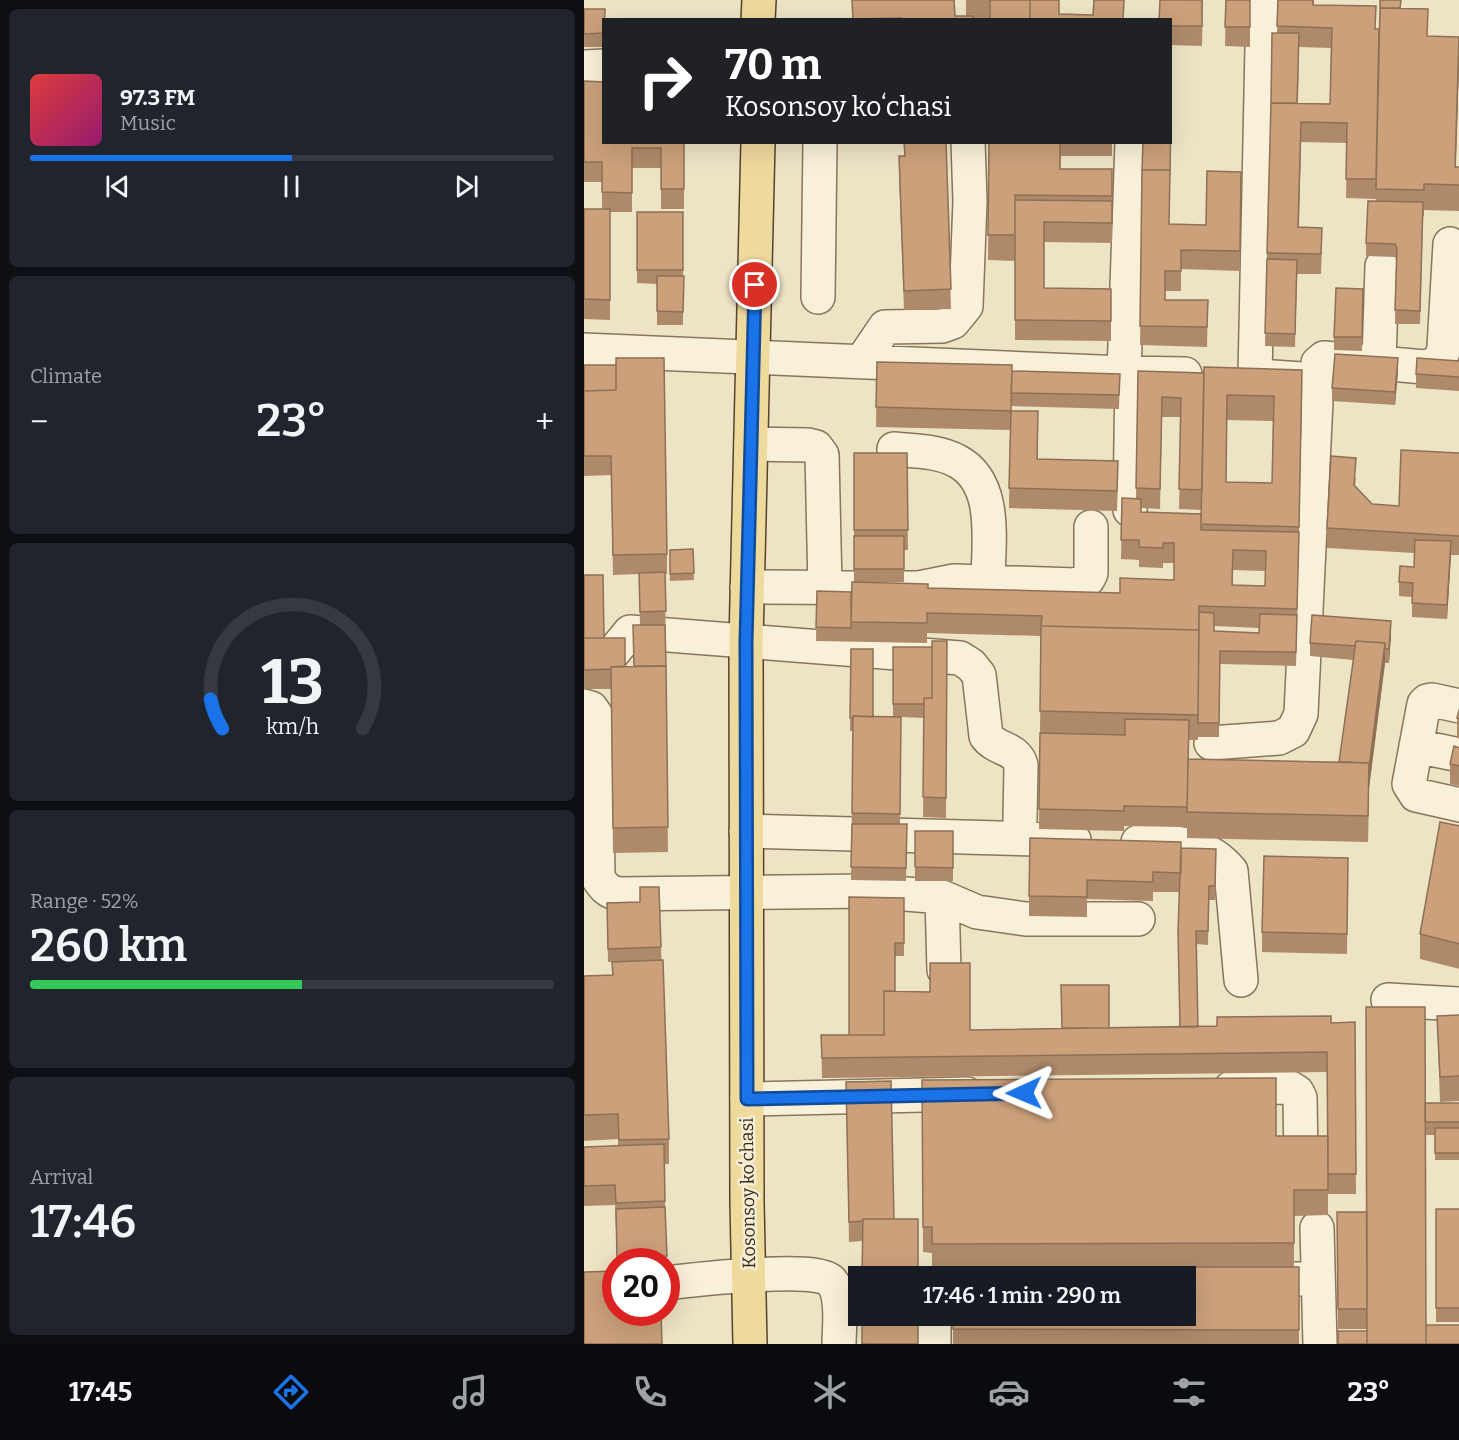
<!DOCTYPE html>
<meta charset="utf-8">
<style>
:root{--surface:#171b24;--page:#20242c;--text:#f1f3f6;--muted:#9ea1a6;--line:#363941;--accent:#1a73e8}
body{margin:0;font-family:Bitter,serif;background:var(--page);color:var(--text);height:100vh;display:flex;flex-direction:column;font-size:22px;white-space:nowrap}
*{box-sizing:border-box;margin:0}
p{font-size:20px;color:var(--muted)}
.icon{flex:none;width:33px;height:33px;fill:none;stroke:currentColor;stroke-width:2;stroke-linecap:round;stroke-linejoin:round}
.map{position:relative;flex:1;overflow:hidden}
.details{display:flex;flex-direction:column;gap:9px;padding:9px;background:#0d0f14;width:584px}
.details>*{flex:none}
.top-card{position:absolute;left:18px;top:18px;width:570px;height:126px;border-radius:0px;box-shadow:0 6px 24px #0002;background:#202124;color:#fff;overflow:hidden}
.speed{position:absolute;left:18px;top:1248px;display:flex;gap:12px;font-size:30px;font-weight:700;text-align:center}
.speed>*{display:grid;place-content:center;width:78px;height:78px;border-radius:50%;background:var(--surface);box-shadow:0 6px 24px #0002;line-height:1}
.speed .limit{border:9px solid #d22;background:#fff;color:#111}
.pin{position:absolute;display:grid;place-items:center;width:51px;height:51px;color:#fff;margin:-26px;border:3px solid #fff;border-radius:50%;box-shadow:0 2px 6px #0007}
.me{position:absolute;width:66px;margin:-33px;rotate:269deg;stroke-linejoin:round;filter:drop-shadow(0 0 4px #0008)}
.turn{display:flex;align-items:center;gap:21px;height:126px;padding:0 24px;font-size:27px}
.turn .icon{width:78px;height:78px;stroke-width:2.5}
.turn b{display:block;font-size:42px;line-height:51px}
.big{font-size:45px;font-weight:600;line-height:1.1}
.details .tile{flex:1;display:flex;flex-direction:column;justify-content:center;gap:9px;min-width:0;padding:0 21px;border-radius:9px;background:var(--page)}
.details .dial{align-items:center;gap:0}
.dial svg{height:156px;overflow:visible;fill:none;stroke:var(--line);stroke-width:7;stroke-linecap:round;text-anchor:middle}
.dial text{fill:var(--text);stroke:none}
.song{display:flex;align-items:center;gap:18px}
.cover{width:72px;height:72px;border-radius:9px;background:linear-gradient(135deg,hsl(0 70% 55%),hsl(320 70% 35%))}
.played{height:6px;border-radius:3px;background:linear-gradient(90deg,var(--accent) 50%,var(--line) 50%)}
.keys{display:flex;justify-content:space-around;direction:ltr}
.heat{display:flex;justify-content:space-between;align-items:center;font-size:33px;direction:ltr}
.charge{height:9px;border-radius:4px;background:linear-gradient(90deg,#34c759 52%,var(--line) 0)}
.trip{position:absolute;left:264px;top:1266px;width:348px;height:60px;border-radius:0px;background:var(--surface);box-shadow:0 6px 24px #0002;font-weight:600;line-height:60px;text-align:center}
.menu{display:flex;height:96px;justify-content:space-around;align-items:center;background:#090b0e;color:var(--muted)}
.menu .icon{width:42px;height:42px}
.menu .selected{color:var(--accent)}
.menu b{font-size:27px;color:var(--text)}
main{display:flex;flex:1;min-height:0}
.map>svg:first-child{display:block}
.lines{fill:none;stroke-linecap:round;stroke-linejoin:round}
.minor-casing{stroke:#88755b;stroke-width:36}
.major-casing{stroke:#56432f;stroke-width:36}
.minor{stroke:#f8f0d8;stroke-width:33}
.major{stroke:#efda9d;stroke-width:33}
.wall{fill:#af8a6a;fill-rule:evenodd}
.shaded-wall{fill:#8e7056}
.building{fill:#cba07b;stroke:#8e7056;stroke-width:1.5;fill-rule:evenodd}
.route-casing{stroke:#114b97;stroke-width:15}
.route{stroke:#1a73e8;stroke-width:10}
.labels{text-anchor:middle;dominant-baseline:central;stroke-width:5;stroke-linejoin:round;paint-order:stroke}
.street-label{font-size:18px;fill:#382c1f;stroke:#f5edd4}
</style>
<main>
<section class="details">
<div class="tile">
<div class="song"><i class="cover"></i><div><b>97.3 FM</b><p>Music</p></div></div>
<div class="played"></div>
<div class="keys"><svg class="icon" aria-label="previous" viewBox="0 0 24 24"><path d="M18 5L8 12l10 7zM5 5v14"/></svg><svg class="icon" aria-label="pause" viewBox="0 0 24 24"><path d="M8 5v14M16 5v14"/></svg><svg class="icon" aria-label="next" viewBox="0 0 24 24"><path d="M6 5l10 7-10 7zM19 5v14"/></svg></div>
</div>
<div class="tile"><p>Climate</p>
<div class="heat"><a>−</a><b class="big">23°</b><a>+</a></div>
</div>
<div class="tile dial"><svg viewBox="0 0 100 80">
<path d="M14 69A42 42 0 1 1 86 69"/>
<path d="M14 69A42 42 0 0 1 8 54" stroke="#1a73e8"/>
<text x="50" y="56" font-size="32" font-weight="700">13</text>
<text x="50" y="72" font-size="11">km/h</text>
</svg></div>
<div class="tile"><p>Range · 52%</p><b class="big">260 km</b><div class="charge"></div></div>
<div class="tile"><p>Arrival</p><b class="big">17:46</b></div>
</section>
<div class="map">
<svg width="876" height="1344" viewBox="0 0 876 1344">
<rect width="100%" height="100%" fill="#ede3c5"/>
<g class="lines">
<defs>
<path id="minor" d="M0 67 20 66
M234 297 236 142
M0 350 540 373 601 374
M278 361 301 327 358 326 369 322 382 306 386 201 384 142
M795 362 798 266
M540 373 548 142
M671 376 679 0
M673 376 733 380 734 363 740 358 840 367C853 364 858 360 860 347L866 244
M167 444 224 445 232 447 238 455 241 587
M310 449C331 451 355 451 373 461 415 483 404 544 404 583
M546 510 548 372
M163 587 335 588 370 581 492 585 504 579 507 573V527
M0 655 28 654 46 632 376 658 387 665 395 675 402 736C412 750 432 747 437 765L436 820
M0 706 7 708 12 715 14 878C20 887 24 892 35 894L286 891 358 897 393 912 442 919H554
M876 706 848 700 843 701 840 704 825 784 832 795 876 805
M627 743 695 738 709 731 717 714 733 380
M832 746 876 755
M162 831 490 840
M554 842C591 843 621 840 647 871L657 980
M358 897 360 970
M804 1000 876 1004
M647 1088 705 1087 713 1092 716 1098 717 1159
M163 1099 383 1094
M733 1228 736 1344
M602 1279H734
M82 1283C109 1280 232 1265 247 1281 260 1295 255 1326 255 1344
M350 1316V1344"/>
<path id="major" d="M174 20 175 0
M166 1344 163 1202 162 642 174 142"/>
</defs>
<!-- minor casing -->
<use href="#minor" class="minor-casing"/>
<!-- major casing -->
<use href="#major" class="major-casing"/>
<!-- minor -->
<use href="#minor" class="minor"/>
<!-- major -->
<use href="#major" class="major"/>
</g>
<!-- wall -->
<path class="wall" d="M268 0H370L371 16H382V0H475V14L540 20 406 18H389V20H268Z
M619 0 618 46 586 45V20Z
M642 0H666V47L641 46Z
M694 0H730V5L792 29H795L817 8 844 36 875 62 872 167H876V211L840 210V216H839L836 324H811L812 261 811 257 782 256V243L792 199 762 198 763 143 717 142 715 227 738 248 737 274H713L711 347 681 346 683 253 693 33ZM715 47 747 48 746 104 714 103Z
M0 9 20 20V47H0Z
M0 81 100 142V209H77V168H48V212H26V320L0 319V209H18V182H0Z
M320 142H362L367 309 320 310 315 176V156H320Z
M405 142H528V156H477L476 169H528V243L460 242V288L527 289V341L431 340V261L404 260Z
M559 142 586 224 622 225 657 172 656 271 597 269V291H581V300H624L623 347 556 345Z
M53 212H99V325H73V284L53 283Z
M779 289 778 351 750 350V337Z
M876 361V391L832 388V374Z
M293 362 428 371 536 374 535 409 427 406V411L454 431V459L534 481 533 511 425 508 426 430 292 427Z
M0 365 83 554V574H81L84 852 29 853 27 689H0V575L20 638 41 666H50L56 625 55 574 29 575 27 475 0 476Z
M554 371 718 395 712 666 636 664 635 737H614V740H605L604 759 755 762 769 660 726 656V643L807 635 805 663H801L785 788 784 842 603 838V827L540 826V831L455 829 457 636 343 633V643L232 641 233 591 267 592 344 588 536 593 590 580V563H579V568L555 567V560L537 559 538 498 552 499ZM578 417H597L595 509 617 510V514L557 512V508L576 509ZM643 420 689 421 688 483 642 482ZM649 570 681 571V586L649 585ZM630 626 675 628V633L630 631Z
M814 371 811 405 748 401V388Z
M270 453H323L324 550H320V582H270Z
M876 453V555H867L863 619 828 617V597L815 596V582L830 567V553L743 548V528L772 477 771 486 788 504 815 506Z
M109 549 110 580 86 581V550Z
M363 641 362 818 339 817 340 718 317 717 316 824H323L322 881 267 880 269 731H266L267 649 289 717H309V647H348Z
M876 707V739L873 738V718Z
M876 748V786L866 784V764Z
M876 826V969L836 959V934Z
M331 831H369V881H331Z
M597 848 632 849 631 900H625L624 945 612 944 614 1027 771 1022 772 1194H744V1215L710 1216V1267H715V1344H369V1269H348V1253L339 1252 338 1080 692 1136H743V1072L238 1078 237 1035H265L320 898V956H311V991L386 1030 595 1027 596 892H569V901L503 899V917L445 916V896Z
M764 858 763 954 678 952V932Z
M56 887 77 947 85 1139V1164H80L83 1269 82 1262H33L31 1205 0 1206V1147L34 1146V1139L0 1141V976L28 975V962H24L23 903 56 902Z
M876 1015V1101L856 1102 853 1016Z
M307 1081 279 1241 265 1242 262 1082Z
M841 1103H876V1160H851V1135H841L842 1325 783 1331V1329H754L753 1232 783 1212Z
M852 1209H876V1322H852Z"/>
<!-- shaded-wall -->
<path class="shaded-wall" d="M875 37V62L871 185Z
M814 358V371L811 405V392Z
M718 370V395L712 666 713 609Z
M867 541V555L863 619V605Z
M807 621V635L805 663V649Z
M801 643V663L785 788 784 842 785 763Z"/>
<!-- building -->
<path class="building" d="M268 0H370L371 16H389V20H318V18L269 19Z
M406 0H446V20H406Z
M446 0H475V14L509 15 510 0H540L539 20H446Z
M576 0H618V26H586V20H575Z
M642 0H666V27H641Z
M694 0H729V5L792 6 791 29H795L792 179H762L763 123 717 122 714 227 738 228 737 254 683 253 687 103 746 104 748 28 693 26Z
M796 0H817L816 8H796V13Z
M796 8 844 9 843 36 875 37 871 167H876V185L840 184V190L792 189Z
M0 9H21L20 33 0 34Z
M688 33H715L713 103H687Z
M0 81 20 82V142H100V189H77V148H48V193L18 192V162H0Z
M586 101H587L586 177V170H558L559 142H586Z
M320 142H362L367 289 320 291 315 156H321Z
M405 142H476V169H528V196L431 195V235H404Z
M558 170H586L585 224 622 225 623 171 657 172 656 251 597 250V271H581V300H624L623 327 556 326Z
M431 200 528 201V223L460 222V288L527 289V321L431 320Z
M784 201 839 202 836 311 811 310 813 248 811 244 782 243Z
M0 209H26V300L0 299Z
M53 212H99V270H53Z
M683 259 713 260 711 334 681 333Z
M73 276H100L99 312 73 311Z
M752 288 779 289 778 337H750Z
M751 354 814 358 811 392 748 388Z
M32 358H80L83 554 29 555 27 456H0V391L32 390Z
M833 358 876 361V377L832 374Z
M293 362 428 365 427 411 292 407Z
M0 365H32V390L0 391Z
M620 367 718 370 715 527 617 524ZM643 395 690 396 688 483 642 482Z
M428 371 536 374 535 395 427 393Z
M554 371 620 373 618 490 595 489 597 398 578 397 576 489 552 488Z
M427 411H454L453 459 534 461 533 491 425 488Z
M817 450 876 453V536L743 528 747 456 772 458 770 485 788 504 815 506Z
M270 453H323L324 530H270Z
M538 498 557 499V512L617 514V530L715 532 713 609 615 606V635V630L457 626 458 616 343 613V623L267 622 268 582 344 584V588L536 593V578L590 580V543H579V548L555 547V540H537ZM649 550 682 551 681 586 648 585Z
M270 536H320V569H270Z
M831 540 867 541 863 605 828 603 829 583 815 582 816 566 830 567Z
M109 549 110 573 86 574V550Z
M81 572 82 611 56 612 55 573Z
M0 575H19L20 638H0Z
M233 591 267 592V628L232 627Z
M615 612 630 613V631L675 633 676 614 713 615 712 652 636 651 635 723H614Z
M728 615 807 621 805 649H801V643L772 641 771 646 726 643Z
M49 625H81L82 666H50Z
M457 626 615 630 614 715 456 711Z
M0 638H41V666L27 667V669L0 670Z
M348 641H363L362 798 339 797 340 698H348Z
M772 641 801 643 785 768V763L755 762Z
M309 647H348V698H340V704H309Z
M267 649H289V717L269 716V718H266Z
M82 666 84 827 29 828 27 667Z
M876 707V719L873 718Z
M269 716 317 717 316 814 268 813Z
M541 719 605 720 603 807 540 806V811L455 809 456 733 541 735Z
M870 746 876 748V766L866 764Z
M604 759 785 763 784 816 603 812Z
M856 822 876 826V944L836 934Z
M268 824H323L322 868 267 867Z
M331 831H369V868L331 867Z
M446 838 597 842V873L569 872V882L503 880V897L445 896Z
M597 848 632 849 631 886H625L624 931H612L614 1027H596L594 931Z
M680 856 764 858 763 934 678 932Z
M56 887H75L77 947 24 949 23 903 56 902Z
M265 897 320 898V943H311V991H300V1035H265Z
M79 960 85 1139 35 1140 34 1114 0 1115V976L29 975 28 962Z
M346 963H386V1030L633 1026V1017L747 1016V1023L771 1022 772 1174H744L743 1052 238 1058 237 1035H300V991L346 992Z
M477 985H525V1028H478Z
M782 1007H841L842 1344H783Z
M876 1015V1076L856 1077 853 1016Z
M692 1078V1136H744V1190H710V1243L348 1244V1227H339L338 1080Z
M307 1081 310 1219H279V1221L265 1222 262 1082Z
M841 1103H876V1122H841Z
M851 1128H876V1153H851Z
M80 1144 81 1201 32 1203 31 1185 0 1186V1147Z
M81 1207 83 1256 33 1257 32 1209Z
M852 1209H876V1308H852Z
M753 1212H783V1309H754Z
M279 1219H334V1276H278Z
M369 1267H715V1330L369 1329V1316H602V1276H369Z
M32 1271V1312H77L78 1344H0V1272Z
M278 1316H334V1344H278Z
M842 1325H876V1344H842Z
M754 1331H783V1344H754Z"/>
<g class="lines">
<defs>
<path id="route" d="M171 285 162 642 163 1099 440 1093"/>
</defs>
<!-- route casing -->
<use href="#route" class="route-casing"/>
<!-- route -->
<use href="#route" class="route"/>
</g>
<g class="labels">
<!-- street labels -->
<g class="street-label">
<text transform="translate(164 1193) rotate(-91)">Kosonsoy koʻchasi</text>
</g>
</g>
</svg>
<div class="speed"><div class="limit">20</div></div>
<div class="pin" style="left:171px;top:285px;background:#d93025"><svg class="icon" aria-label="arrive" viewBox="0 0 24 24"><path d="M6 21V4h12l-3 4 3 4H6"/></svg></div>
<svg class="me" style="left:440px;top:1093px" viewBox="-20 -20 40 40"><path d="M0-17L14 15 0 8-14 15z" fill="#1a73e8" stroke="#fff" stroke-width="4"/></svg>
<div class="trip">17:46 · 1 min · 290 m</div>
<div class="top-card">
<div class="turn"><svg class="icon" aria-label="right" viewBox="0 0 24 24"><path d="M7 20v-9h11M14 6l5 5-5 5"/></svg><div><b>70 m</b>Kosonsoy koʻchasi</div></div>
</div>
</div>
</main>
<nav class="menu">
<b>17:45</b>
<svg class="icon selected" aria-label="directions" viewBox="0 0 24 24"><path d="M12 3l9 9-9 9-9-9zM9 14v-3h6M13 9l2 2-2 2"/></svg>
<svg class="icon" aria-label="music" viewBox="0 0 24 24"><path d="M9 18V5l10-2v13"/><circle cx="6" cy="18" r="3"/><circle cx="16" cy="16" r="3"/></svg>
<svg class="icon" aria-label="phone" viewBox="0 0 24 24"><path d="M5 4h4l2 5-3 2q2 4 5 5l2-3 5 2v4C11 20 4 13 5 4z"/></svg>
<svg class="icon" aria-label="climate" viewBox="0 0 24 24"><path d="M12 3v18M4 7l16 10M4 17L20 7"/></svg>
<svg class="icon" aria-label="car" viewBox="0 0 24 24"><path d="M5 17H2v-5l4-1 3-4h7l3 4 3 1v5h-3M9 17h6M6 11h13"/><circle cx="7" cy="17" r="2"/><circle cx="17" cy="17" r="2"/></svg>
<svg class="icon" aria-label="filters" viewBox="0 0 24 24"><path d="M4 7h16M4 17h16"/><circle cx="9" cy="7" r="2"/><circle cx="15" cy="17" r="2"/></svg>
<b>23°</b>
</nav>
